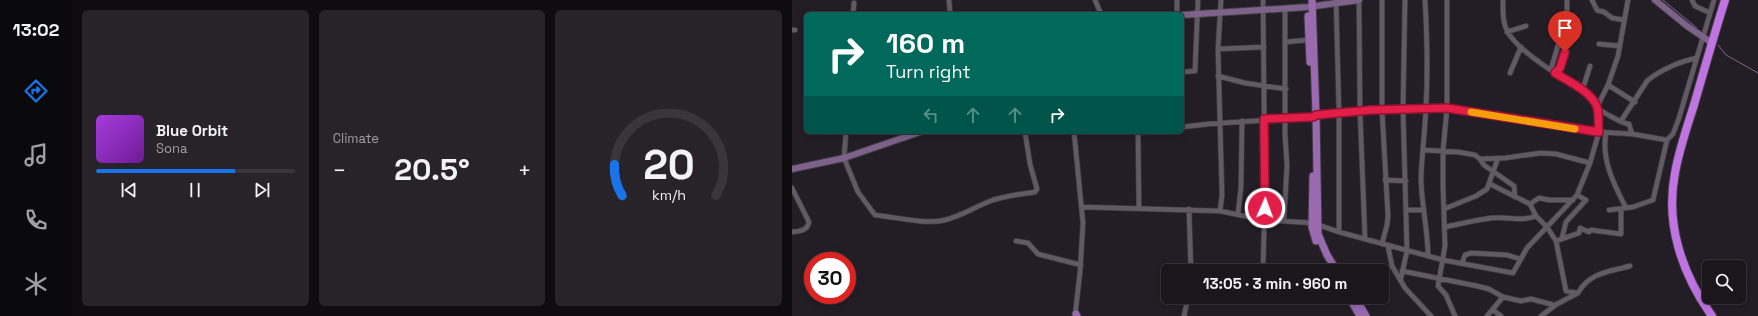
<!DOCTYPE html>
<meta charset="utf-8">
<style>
:root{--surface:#1a161c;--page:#272329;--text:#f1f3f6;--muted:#9f9fa3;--line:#38353b;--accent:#1a73e8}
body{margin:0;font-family:"Space Grotesk",sans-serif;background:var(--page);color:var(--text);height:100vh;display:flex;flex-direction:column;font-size:15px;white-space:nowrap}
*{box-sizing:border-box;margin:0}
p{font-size:13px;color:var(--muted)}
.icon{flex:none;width:22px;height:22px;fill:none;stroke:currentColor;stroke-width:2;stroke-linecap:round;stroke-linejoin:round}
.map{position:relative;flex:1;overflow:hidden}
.details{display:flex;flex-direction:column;gap:10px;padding:10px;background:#0e0c0f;width:720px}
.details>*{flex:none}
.top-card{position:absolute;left:12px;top:12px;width:380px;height:122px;border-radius:6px;box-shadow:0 2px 10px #0003,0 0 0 1px var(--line);background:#00695c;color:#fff;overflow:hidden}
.buttons{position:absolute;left:910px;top:260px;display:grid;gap:8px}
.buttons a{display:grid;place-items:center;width:44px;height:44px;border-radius:6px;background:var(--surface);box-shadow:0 2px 10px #0003,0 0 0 1px var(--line);font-size:20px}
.speed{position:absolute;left:12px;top:252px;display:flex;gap:8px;font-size:20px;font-weight:700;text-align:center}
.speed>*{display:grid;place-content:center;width:52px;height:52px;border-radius:50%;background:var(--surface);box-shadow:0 2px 10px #0003,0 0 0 1px var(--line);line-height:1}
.speed .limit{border:6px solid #d22;background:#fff;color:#111}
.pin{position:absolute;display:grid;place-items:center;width:34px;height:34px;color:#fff;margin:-41px -17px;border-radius:50% 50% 50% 0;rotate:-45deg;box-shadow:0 0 4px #0007}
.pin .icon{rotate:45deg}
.me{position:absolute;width:44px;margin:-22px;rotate:2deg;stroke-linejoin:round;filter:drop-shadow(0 0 3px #0008)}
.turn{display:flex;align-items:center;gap:14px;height:84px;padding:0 16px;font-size:18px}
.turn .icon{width:52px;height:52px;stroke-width:2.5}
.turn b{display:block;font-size:28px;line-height:34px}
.lanes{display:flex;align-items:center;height:38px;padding:0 16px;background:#0003;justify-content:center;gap:20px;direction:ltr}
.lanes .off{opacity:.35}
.big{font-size:30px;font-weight:700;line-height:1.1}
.details .tile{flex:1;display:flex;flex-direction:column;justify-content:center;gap:6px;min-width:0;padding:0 14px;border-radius:6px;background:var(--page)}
.details .dial{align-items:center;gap:0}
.dial svg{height:104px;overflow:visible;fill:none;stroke:var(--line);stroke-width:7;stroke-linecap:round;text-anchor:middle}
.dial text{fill:var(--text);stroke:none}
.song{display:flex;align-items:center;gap:12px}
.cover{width:48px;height:48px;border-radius:6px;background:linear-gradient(135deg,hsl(280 70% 55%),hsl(280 70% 35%))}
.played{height:4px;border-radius:2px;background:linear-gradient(90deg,var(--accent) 70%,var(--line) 70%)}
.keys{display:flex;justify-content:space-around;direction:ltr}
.heat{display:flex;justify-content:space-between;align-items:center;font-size:22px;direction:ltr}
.details .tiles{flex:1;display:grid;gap:10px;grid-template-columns:repeat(3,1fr)}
.trip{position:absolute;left:369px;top:264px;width:228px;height:40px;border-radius:6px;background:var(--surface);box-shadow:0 2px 10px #0003,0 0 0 1px var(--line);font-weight:700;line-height:40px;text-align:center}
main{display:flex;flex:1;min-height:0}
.tab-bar{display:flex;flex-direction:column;width:72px;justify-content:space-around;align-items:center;background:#0a090b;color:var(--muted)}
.tab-bar .icon{width:28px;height:28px}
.tab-bar .on{color:var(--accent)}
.tab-bar b{font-size:18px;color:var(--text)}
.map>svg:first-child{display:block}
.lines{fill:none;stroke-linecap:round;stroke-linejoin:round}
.stream{stroke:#7f6889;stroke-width:1}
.street-casing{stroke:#403b42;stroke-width:6}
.secondary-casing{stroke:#403b42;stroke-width:8}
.primary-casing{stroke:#403b42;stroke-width:9}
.highway-casing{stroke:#403b42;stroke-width:10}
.street{stroke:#615a65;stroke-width:4.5}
.secondary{stroke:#7d628a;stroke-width:6}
.primary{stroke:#996aaf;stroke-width:7}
.highway{stroke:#bf74e1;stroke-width:8}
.route-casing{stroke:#92132f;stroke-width:10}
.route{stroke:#e11d48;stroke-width:7}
.slow{stroke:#f59e0b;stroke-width:7}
</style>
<main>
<nav class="tab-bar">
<b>13:02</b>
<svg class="icon on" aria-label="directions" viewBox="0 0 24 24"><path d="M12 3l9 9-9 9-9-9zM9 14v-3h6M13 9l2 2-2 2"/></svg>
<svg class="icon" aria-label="music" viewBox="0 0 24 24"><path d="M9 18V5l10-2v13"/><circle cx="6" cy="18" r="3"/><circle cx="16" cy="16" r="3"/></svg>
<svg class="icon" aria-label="phone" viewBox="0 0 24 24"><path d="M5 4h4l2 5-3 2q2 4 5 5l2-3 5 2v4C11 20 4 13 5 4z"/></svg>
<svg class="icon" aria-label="climate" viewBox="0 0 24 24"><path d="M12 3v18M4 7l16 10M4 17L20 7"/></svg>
</nav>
<section class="details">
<div class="tiles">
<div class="tile">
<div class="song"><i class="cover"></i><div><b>Blue Orbit</b><p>Sona</p></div></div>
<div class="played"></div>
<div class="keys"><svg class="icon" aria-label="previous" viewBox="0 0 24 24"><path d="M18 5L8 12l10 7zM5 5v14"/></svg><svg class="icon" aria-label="pause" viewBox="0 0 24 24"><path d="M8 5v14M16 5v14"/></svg><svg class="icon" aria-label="next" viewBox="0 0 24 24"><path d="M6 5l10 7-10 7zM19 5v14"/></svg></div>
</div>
<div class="tile"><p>Climate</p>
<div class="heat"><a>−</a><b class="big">20.5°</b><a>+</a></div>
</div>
<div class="tile dial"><svg viewBox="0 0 100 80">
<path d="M14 69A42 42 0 1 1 86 69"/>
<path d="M14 69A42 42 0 0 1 8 45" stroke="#1a73e8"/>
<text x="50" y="56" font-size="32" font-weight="700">20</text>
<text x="50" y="72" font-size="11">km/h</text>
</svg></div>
</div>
</section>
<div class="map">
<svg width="966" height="316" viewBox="0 0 966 316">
<rect width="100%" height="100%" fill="#231d26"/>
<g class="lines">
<!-- stream -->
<path class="stream" d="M871 0 905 28
M926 45 934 55 966 73"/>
<defs>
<path id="street" d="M157 0 158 12
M303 0 309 14
M471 0 473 195 471 271
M544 0 547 112V232
M567 0 568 111 573 239
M633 0C635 35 636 71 634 107 633 130 630 154 629 177 629 203 636 229 636 256
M655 0V108L651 151V186L653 246 646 286 654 295 663 316
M711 0C711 14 710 27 720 38 733 55 769 77 788 89 796 94 799 101 805 107 808 111 831 124 837 124L840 134
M800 0 805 10 812 12 820 18 832 20
M900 0 903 6 918 13
M61 14 62 3
M385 14V0
M0 30H3
M715 32 734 26
M493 42 516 40
M807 44 828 46
M426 49 472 47
M759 69 775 15V0
M390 72 403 71 406 0
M718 73 729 47
M763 73 768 68 773 52
M426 76 453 83 494 89
M816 85 843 102
M790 90 793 82 798 66
M829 121 855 81C868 70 889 61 905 58
M390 127 416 124 521 117 524 115 568 111 655 108 807 132 840 134 875 140
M54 132 52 158 66 192 83 215C103 217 134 225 153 220 170 216 184 206 201 200 215 196 228 194 243 192L245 189 238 164 233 132
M282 132 291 223 288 272 283 316
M346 132 347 208
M346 133 354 132
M814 133C809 160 822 184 834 208
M631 150 666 152 683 155 688 159 692 165 722 186 723 197
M688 159 713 158 749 153 764 154 798 163
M593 180 614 181
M698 184 738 204 744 216 755 227 764 241 774 291 786 293C798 272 817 272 838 266
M0 188 17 222C15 231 8 231 0 232
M738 204 747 198 757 200H781
M290 207 428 211 472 220 521 223 547 232 651 260 721 273 735 248 785 195 798 163 807 132 805 107 816 85 826 56 836 0
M397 209 399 271
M652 209 684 196 695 189 706 158
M615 210H632
M817 210 841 207 861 200 875 140 881 134 887 118 922 0
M428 211 430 195 426 49 429 0
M446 214 449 187 450 121
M492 220 495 165 493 135V9
M653 227C668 224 683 220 699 218 715 216 729 222 744 216
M770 238 774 222 794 200 785 195
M224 241 236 243 246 254 289 265
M764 241 787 233 788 228 797 232 799 230 829 234V209
M590 244 595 225 596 216 590 110V0
M596 246 600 266 613 288 639 316
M670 263 673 255 679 253 715 255 728 259
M610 271 685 286 697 289 711 297 729 301 739 299 762 305
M609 278 615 251 611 109 613 0
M701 310 709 316
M392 316 396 297
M695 316 711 297
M749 316 765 304 786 293"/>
<path id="secondary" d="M863 0 895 26 920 43
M390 15 516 7 567 0
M0 169 52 158 128 132"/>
<path id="primary" d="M520 0 524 115 526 234 535 255 545 271
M516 16 518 62
M521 176 520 227 524 241
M557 297 568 316
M563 297 574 316
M284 314 285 316"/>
<path id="highway" d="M920 316C890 274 873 224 883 173 887 150 895 127 902 105 912 70 922 35 933 0"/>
</defs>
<!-- street casing -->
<use href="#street" class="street-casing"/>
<!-- secondary casing -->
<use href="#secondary" class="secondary-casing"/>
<!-- primary casing -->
<use href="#primary" class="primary-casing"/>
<!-- highway casing -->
<use href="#highway" class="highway-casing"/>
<!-- street -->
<use href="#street" class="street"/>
<!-- secondary -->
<use href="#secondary" class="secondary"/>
<!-- primary -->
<use href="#primary" class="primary"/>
<!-- highway -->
<use href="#highway" class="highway"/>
</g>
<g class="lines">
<defs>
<path id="route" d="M473 208 472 119 521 117 524 115 579 110 655 108 807 132C806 125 807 114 805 107 800 92 776 81 763 73L768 68 773 52"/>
</defs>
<!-- route casing -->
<use href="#route" class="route-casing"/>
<!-- route -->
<use href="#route" class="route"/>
<!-- slow -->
<path class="slow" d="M679 112 783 129"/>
</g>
</svg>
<div class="buttons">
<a><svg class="icon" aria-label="search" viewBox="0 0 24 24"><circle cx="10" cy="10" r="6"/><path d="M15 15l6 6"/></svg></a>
</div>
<div class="speed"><div class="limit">30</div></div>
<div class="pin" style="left:773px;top:52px;background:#d93025"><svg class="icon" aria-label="arrive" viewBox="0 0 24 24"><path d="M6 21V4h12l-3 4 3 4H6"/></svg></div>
<svg class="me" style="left:473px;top:208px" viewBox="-20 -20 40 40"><circle r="17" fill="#e11d48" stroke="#fff" stroke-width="3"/><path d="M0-11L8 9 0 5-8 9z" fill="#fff"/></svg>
<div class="trip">13:05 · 3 min · 960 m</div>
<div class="top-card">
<div class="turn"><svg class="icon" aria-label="right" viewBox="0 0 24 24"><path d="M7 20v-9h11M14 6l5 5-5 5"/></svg><div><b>160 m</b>Turn right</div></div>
<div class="lanes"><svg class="icon off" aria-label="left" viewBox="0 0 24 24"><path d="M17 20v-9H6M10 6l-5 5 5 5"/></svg><svg class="icon off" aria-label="ahead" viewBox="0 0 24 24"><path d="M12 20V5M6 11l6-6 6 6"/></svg><svg class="icon off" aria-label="ahead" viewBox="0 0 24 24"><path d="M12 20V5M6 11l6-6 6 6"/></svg><svg class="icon" aria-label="right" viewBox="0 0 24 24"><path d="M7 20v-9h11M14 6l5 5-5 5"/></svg></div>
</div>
</div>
</main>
